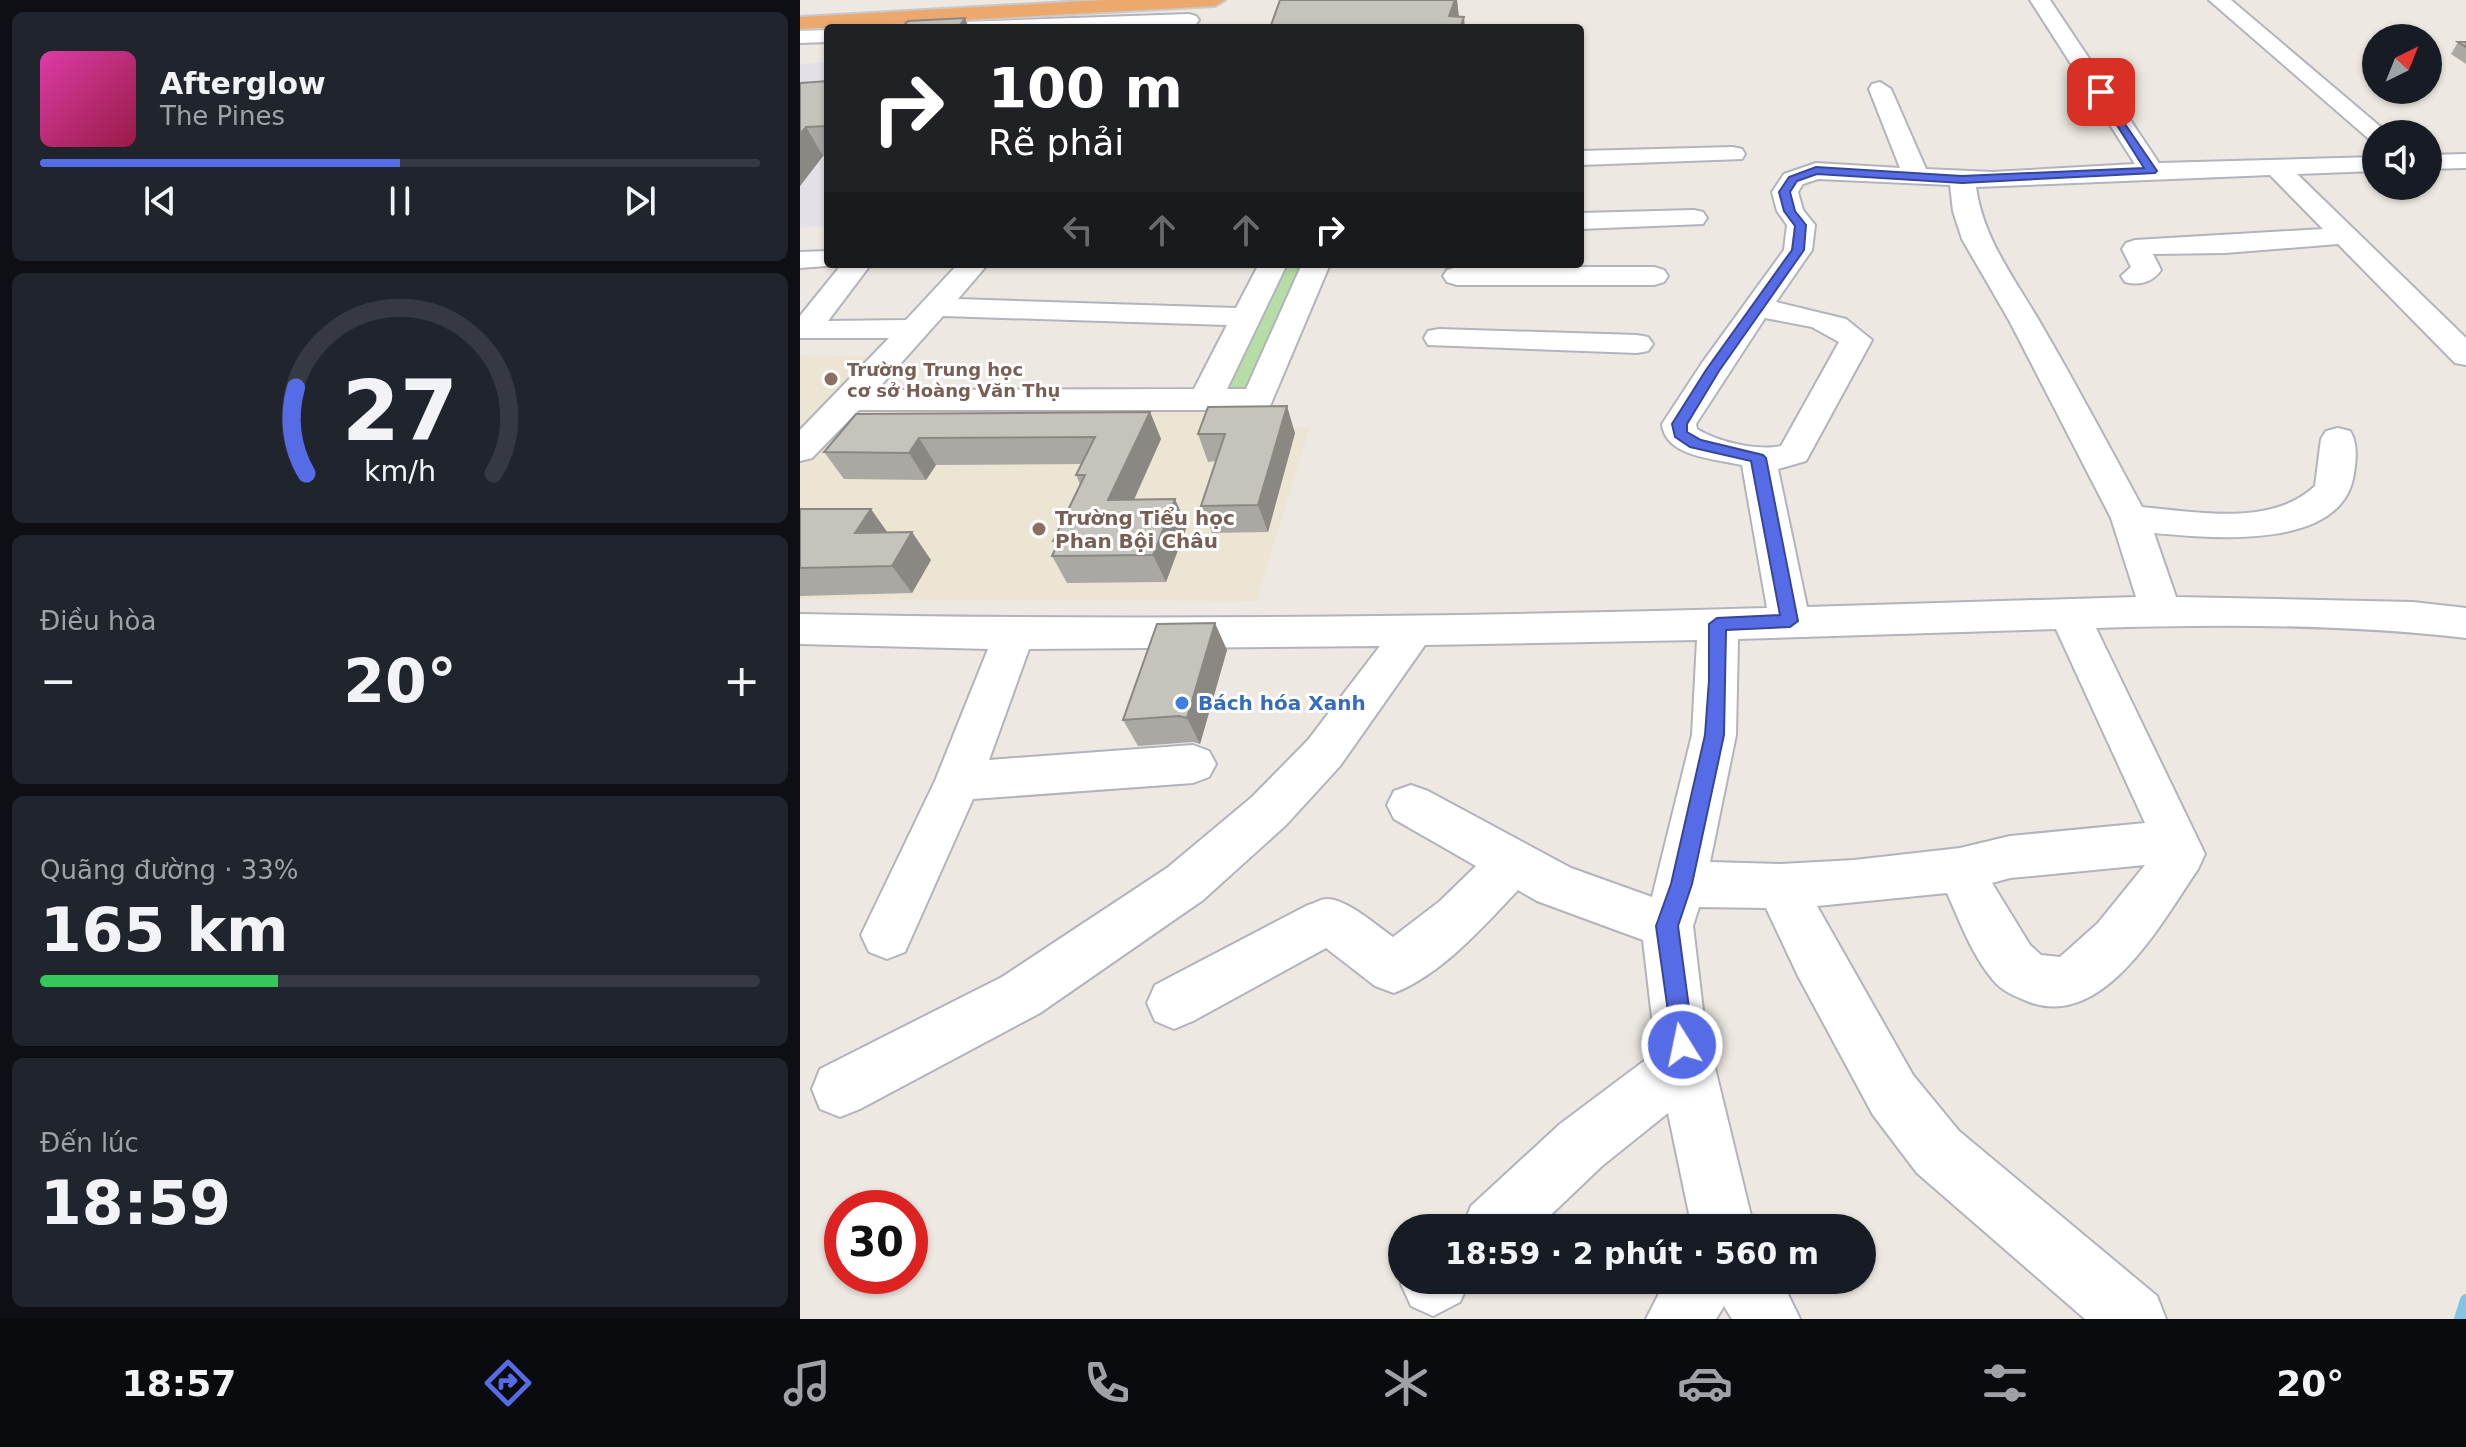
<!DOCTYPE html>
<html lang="vi">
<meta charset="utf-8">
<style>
:root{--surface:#171b24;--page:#20242c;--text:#f1f3f6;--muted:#9ea1a6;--line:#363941;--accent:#566ce6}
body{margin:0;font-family:"DejaVu Sans",sans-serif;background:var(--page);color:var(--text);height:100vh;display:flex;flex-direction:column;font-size:30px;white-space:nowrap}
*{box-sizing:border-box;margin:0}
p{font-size:26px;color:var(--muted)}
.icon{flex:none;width:44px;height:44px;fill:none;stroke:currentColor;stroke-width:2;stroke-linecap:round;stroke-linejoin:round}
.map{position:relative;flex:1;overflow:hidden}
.drawer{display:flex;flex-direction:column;gap:12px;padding:12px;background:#0d0f14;width:800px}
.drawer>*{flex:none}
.banner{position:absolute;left:24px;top:24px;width:760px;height:244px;border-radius:8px;box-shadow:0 2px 6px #0004;background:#202124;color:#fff;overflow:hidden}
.needle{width:52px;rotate:43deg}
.controls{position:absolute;left:1562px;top:24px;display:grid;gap:16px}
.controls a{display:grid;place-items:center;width:80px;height:80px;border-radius:50%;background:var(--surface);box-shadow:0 2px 6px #0004;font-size:40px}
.speed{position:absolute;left:24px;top:1190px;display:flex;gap:16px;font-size:40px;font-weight:700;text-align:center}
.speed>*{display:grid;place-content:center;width:104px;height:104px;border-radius:50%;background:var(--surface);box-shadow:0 2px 6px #0004;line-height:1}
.speed .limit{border:12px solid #d22;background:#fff;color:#111}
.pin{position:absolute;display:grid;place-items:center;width:68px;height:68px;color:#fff;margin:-34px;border-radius:16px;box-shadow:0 4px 12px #0006}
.me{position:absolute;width:88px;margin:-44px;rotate:350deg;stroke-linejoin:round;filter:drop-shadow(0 0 6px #0008)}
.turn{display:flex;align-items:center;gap:28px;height:168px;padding:0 32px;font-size:36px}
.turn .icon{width:104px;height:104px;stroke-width:2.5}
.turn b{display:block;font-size:56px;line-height:68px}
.lanes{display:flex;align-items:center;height:76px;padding:0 32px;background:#0003;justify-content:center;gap:40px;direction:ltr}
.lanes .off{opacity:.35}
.big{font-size:60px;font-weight:800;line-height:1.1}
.drawer .widget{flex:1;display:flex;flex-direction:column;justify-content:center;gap:12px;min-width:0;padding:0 28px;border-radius:12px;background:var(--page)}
.drawer .dial{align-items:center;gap:0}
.dial svg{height:208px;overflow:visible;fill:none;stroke:var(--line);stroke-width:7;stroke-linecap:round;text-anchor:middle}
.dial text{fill:var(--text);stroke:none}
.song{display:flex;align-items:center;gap:24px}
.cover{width:96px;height:96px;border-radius:12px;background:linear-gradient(135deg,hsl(320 70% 55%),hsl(340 70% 35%))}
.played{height:8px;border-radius:4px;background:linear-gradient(90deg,var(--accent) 50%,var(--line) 50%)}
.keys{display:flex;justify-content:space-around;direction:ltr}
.heat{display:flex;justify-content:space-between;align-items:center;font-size:44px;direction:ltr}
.charge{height:12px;border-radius:6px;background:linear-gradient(90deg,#34c759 33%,var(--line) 0)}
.trip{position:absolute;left:588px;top:1214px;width:488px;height:80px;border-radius:40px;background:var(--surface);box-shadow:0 2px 6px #0004;font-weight:800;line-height:80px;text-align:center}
.tabs{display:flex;height:128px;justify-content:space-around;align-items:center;background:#090b0e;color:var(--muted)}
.tabs .icon{width:56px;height:56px}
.tabs .active{color:var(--accent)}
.tabs b{font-size:36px;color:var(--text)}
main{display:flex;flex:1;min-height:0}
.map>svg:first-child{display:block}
.industrial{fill:#e3e1e7}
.education{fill:#ece5d4}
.green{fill:#b6dda5}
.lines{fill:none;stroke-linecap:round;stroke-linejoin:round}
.stream{stroke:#82c5e2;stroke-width:12}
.minor-casing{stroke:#b2b3bc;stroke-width:4}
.highway-casing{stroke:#c9c9c9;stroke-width:4}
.minor{fill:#fff;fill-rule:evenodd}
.highway{fill:#eca96e;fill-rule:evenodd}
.wall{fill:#aaa8a3}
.shaded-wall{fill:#8b8884}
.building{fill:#c6c3bd;stroke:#8b8884;stroke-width:2}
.route{fill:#566ce6;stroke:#384696;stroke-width:2}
.education-dot{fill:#8d6e63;stroke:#fff;stroke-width:3}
.shop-dot{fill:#3f7fe0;stroke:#fff;stroke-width:3}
.labels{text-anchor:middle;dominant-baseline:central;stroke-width:6;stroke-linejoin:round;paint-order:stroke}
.far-education-label{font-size:18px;font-weight:bold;fill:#785e54;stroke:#fff;text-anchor:start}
.education-label{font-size:20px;font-weight:bold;fill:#785e54;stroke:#fff;text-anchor:start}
.shop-label{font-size:20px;font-weight:bold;fill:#366cbe;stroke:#fff;text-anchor:start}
</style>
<main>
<section class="drawer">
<div class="widget">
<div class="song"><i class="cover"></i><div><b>Afterglow</b><p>The Pines</p></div></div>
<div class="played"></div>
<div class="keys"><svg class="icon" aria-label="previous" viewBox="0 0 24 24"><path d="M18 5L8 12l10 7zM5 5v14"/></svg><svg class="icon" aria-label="pause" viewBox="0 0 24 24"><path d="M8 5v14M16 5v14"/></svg><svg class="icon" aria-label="next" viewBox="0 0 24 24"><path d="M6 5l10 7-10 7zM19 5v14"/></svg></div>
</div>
<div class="widget dial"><svg viewBox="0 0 100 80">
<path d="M14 69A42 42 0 1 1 86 69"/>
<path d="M14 69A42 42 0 0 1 10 36" stroke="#566ce6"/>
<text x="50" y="56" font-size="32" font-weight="700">27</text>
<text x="50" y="72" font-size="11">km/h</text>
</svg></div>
<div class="widget"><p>Điều hòa</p>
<div class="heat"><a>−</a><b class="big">20°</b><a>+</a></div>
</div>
<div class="widget"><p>Quãng đường · 33%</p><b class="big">165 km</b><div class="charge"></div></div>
<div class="widget"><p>Đến lúc</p><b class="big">18:59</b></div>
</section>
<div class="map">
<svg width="1666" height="1319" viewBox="0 0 1666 1319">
<rect width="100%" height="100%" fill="#ede9e2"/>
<!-- industrial -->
<path class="industrial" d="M28 62V226L0 228V64Z"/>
<!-- education -->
<path class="education" d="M0 355 80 357 0 441Z
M54 405 468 406 461 427H510L456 601 0 599V460Z"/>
<!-- green -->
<path class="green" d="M480 264H509L452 395H416Z"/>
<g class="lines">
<!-- stream -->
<path class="stream" d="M1660 1319 1666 1300"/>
<defs>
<path id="minor" d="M1230 0H1250L1359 163 1576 157V171L1497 174 1666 338V365L1655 363 1538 244 1425 253 1353 254 1361 270C1353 282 1339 286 1325 282L1321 276 1331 267 1322 249 1326 243 1335 240 1523 229 1470 175 1176 187C1183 239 1215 279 1241 324 1276 384 1309 446 1342 507 1397 512 1472 527 1515 486L1521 439 1526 431 1538 428 1550 431C1558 443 1556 460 1554 473 1544 552 1409 538 1354 533L1376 597 1613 602 1666 608V638C1547 624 1416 624 1296 628L1405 854 1398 869C1363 920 1305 1030 1229 1002 1215 996 1203 992 1193 980 1172 955 1160 922 1147 893L1017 906 1113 1075 1159 1131 1357 1296 1366 1319H1285L1117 1173 1073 1115 998 976 966 908 899 907 893 926 905 1027 954 1228H892L868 1113 802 1166 737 1228H662L671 1206 760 1124 856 1052 843 940 737 901 718 890C683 927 642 974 594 993L575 986 526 948 393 1021 374 1029 355 1021 347 1003 355 985 508 905C513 904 521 899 526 899 546 898 577 926 593 937L640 901 676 866 594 819 587 805 594 791 611 785 628 791 771 868 852 897 892 735 897 640 625 645 540 766 486 825 403 900 240 1013 60 1109 40 1117 20 1109 12 1089 20 1069 202 977 367 868 452 797 508 740 580 646 229 649 189 760 393 745 409 751 416 764 409 777 393 783 173 799 105 952 87 959 69 952 61 935 135 781 188 649 0 644V614C323 621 645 617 967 608L942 465C916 459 865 457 862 424L902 363 984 250 987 225 977 211 972 192 984 174 1016 163 1100 168 1069 89 1072 84 1080 82 1091 89 1126 169 1192 172 1335 164ZM1018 179 1150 185 1153 211 1162 239 1210 322 1311 518 1336 597 1007 607 978 469 1006 461 1072 340 1046 319 976 302 1012 250 1015 225 1003 210 998 192 1003 184ZM965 318 1012 327 1039 342 981 446C956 451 918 442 897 429L896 424ZM1256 629 1345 823 1210 836 1160 848 1054 860 981 864 910 862 936 735 938 639ZM1345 865 1298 923 1260 957 1241 955 1230 945 1192 883 1210 878Z
M1409 0H1431L1589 134H1576V141L1569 139Z
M389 14 396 16 399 20 396 24 333 28H152L162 22Z
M28 30V42L0 43V31Z
M933 147 942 149 945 154 942 159 780 165V151Z
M1666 154V168L1628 169V155Z
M894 210 903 212 907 218 903 224 780 229V213Z
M28 251V264L38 265 0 268V252Z
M42 264H71L28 321 106 320 158 264H188L158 299 436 308 459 264H487L427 389H446L502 264H530L470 406 405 410H59L12 458 0 461V430L89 338H0V316ZM143 316 427 325 394 389 77 390Z
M657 267H854L864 270 868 276 864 282 854 285H657L647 282 643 276 647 270Z
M639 329 837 335 848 337 853 344 848 351 837 353 628 345 624 338 628 331Z
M603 1280H670L660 1302 633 1316 611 1306 601 1284Z
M866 1280H981L1000 1319H932L924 1306 916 1319H846Z"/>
<path id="highway" d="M304 0H425L415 6 0 29V17Z"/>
</defs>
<!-- minor casing -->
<use href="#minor" class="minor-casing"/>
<!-- highway casing -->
<use href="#highway" class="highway-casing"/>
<!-- minor -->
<use href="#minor" class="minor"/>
<!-- highway -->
<use href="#highway" class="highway"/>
</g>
<!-- wall -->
<path class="wall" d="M480 0H657L659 16 665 28H470Z
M1658 42H1666V64L1651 54Z
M28 81V156H23L0 186V83Z
M350 412 361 439 334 500 387 526 366 582 267 583 252 556 256 547 253 541 280 484 276 475 281 464 136 465 126 480 44 479 24 452 56 414Z
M495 433 468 532 412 533 401 506 416 461 408 462 398 434Z
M0 509 88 533 131 560 112 593 0 596Z
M427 650 400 744 393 742 338 746 323 720Z"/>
<!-- shaded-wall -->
<path class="shaded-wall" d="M655 0H657L659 20 649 16Z
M664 17 665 28H660Z
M165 18 169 28H158Z
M6 127 23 156 0 186V134Z
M487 406 495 433 468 532 458 505Z
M350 412 361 439 321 528 308 500Z
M119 438 136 465 126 480 109 453Z
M375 499 387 526 366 582 353 555Z
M71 509 90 536 55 533Z
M112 532 131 560 112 593 92 566Z
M415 623 427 650 400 744 387 718Z"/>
<!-- building -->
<path class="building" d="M480 0H655L649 16 664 17 660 28H545L546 25 470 28Z
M165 18 158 28H101L108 21Z
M1658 42H1666V47Z
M28 81V126L6 127 0 134V83Z
M487 406 458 505 401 506 425 434H398L408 407Z
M350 412 308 500 375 499 353 555 252 556 259 541H253L285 475H276L295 437 119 438 109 453 24 452 56 414Z
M0 509H71L55 533 112 532 92 566 0 568Z
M415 623 387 718 379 716 323 720 357 624Z"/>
<!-- route -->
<path class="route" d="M1301 89 1357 171 1355 173 1162 183 1017 174 997 181 990 192 995 211 1006 225 1004 250 919 371 887 424V432L901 440 963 455 966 458 998 621 990 627 926 630 924 735 892 884 878 926 894 1045 891 1054 882 1057 874 1054 856 926 871 884 905 735 909 680V624L917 618 980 615 951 461 890 447 875 437 872 424 906 370 992 250 995 226 984 211 979 192 989 177 1016 167 1162 176 1344 168 1296 92Z"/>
<!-- markers -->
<g class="education-dot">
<circle cx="31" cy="379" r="8"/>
<circle cx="239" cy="529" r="8"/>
</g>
<circle class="shop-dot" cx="382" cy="703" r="8"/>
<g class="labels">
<!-- far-education labels -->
<g class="far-education-label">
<text x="47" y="369">Trường Trung học<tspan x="47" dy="21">cơ sở Hoàng Văn Thụ</tspan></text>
</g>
<!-- education labels -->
<g class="education-label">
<text x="255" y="518">Trường Tiểu học<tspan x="255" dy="23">Phan Bội Châu</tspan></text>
</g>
<!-- shop labels -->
<g class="shop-label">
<text x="398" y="703">Bách hóa Xanh</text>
</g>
</g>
</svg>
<div class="controls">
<a><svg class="needle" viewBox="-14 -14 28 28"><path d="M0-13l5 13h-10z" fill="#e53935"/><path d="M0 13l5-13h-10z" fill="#9ea1a6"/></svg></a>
<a><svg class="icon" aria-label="sound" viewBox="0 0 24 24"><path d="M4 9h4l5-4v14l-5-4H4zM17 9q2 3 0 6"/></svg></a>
</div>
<div class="speed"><div class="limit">30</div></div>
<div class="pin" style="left:1301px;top:92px;background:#d93025"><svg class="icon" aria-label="arrive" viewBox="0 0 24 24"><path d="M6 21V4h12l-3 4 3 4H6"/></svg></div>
<svg class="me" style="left:882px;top:1045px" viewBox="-20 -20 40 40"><circle r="17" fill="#566ce6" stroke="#fff" stroke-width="3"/><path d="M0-11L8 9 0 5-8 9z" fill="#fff"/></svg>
<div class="trip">18:59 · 2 phút · 560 m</div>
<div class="banner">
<div class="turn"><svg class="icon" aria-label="right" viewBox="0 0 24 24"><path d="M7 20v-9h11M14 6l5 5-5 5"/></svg><div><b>100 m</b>Rẽ phải</div></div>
<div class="lanes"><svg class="icon off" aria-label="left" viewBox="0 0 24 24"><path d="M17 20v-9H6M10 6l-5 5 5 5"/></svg><svg class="icon off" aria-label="ahead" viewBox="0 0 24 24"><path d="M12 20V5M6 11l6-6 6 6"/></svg><svg class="icon off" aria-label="ahead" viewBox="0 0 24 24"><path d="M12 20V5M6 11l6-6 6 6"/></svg><svg class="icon" aria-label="right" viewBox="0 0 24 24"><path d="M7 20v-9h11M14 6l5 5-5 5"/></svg></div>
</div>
</div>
</main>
<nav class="tabs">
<b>18:57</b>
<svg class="icon active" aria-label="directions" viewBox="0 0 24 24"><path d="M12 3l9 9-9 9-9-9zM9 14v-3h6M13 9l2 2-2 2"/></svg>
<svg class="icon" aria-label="music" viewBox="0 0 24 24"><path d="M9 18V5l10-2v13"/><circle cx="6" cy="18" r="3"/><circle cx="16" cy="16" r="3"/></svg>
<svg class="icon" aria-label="phone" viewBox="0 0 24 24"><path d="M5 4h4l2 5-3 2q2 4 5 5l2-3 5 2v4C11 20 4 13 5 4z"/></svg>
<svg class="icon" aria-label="climate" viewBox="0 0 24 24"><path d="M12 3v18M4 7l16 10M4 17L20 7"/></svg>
<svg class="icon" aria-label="car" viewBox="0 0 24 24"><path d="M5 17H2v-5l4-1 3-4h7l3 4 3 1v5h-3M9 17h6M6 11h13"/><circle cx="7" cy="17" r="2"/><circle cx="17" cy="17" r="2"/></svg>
<svg class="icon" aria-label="filters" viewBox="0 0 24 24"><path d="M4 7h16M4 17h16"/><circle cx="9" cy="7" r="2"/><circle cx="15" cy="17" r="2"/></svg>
<b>20°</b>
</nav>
